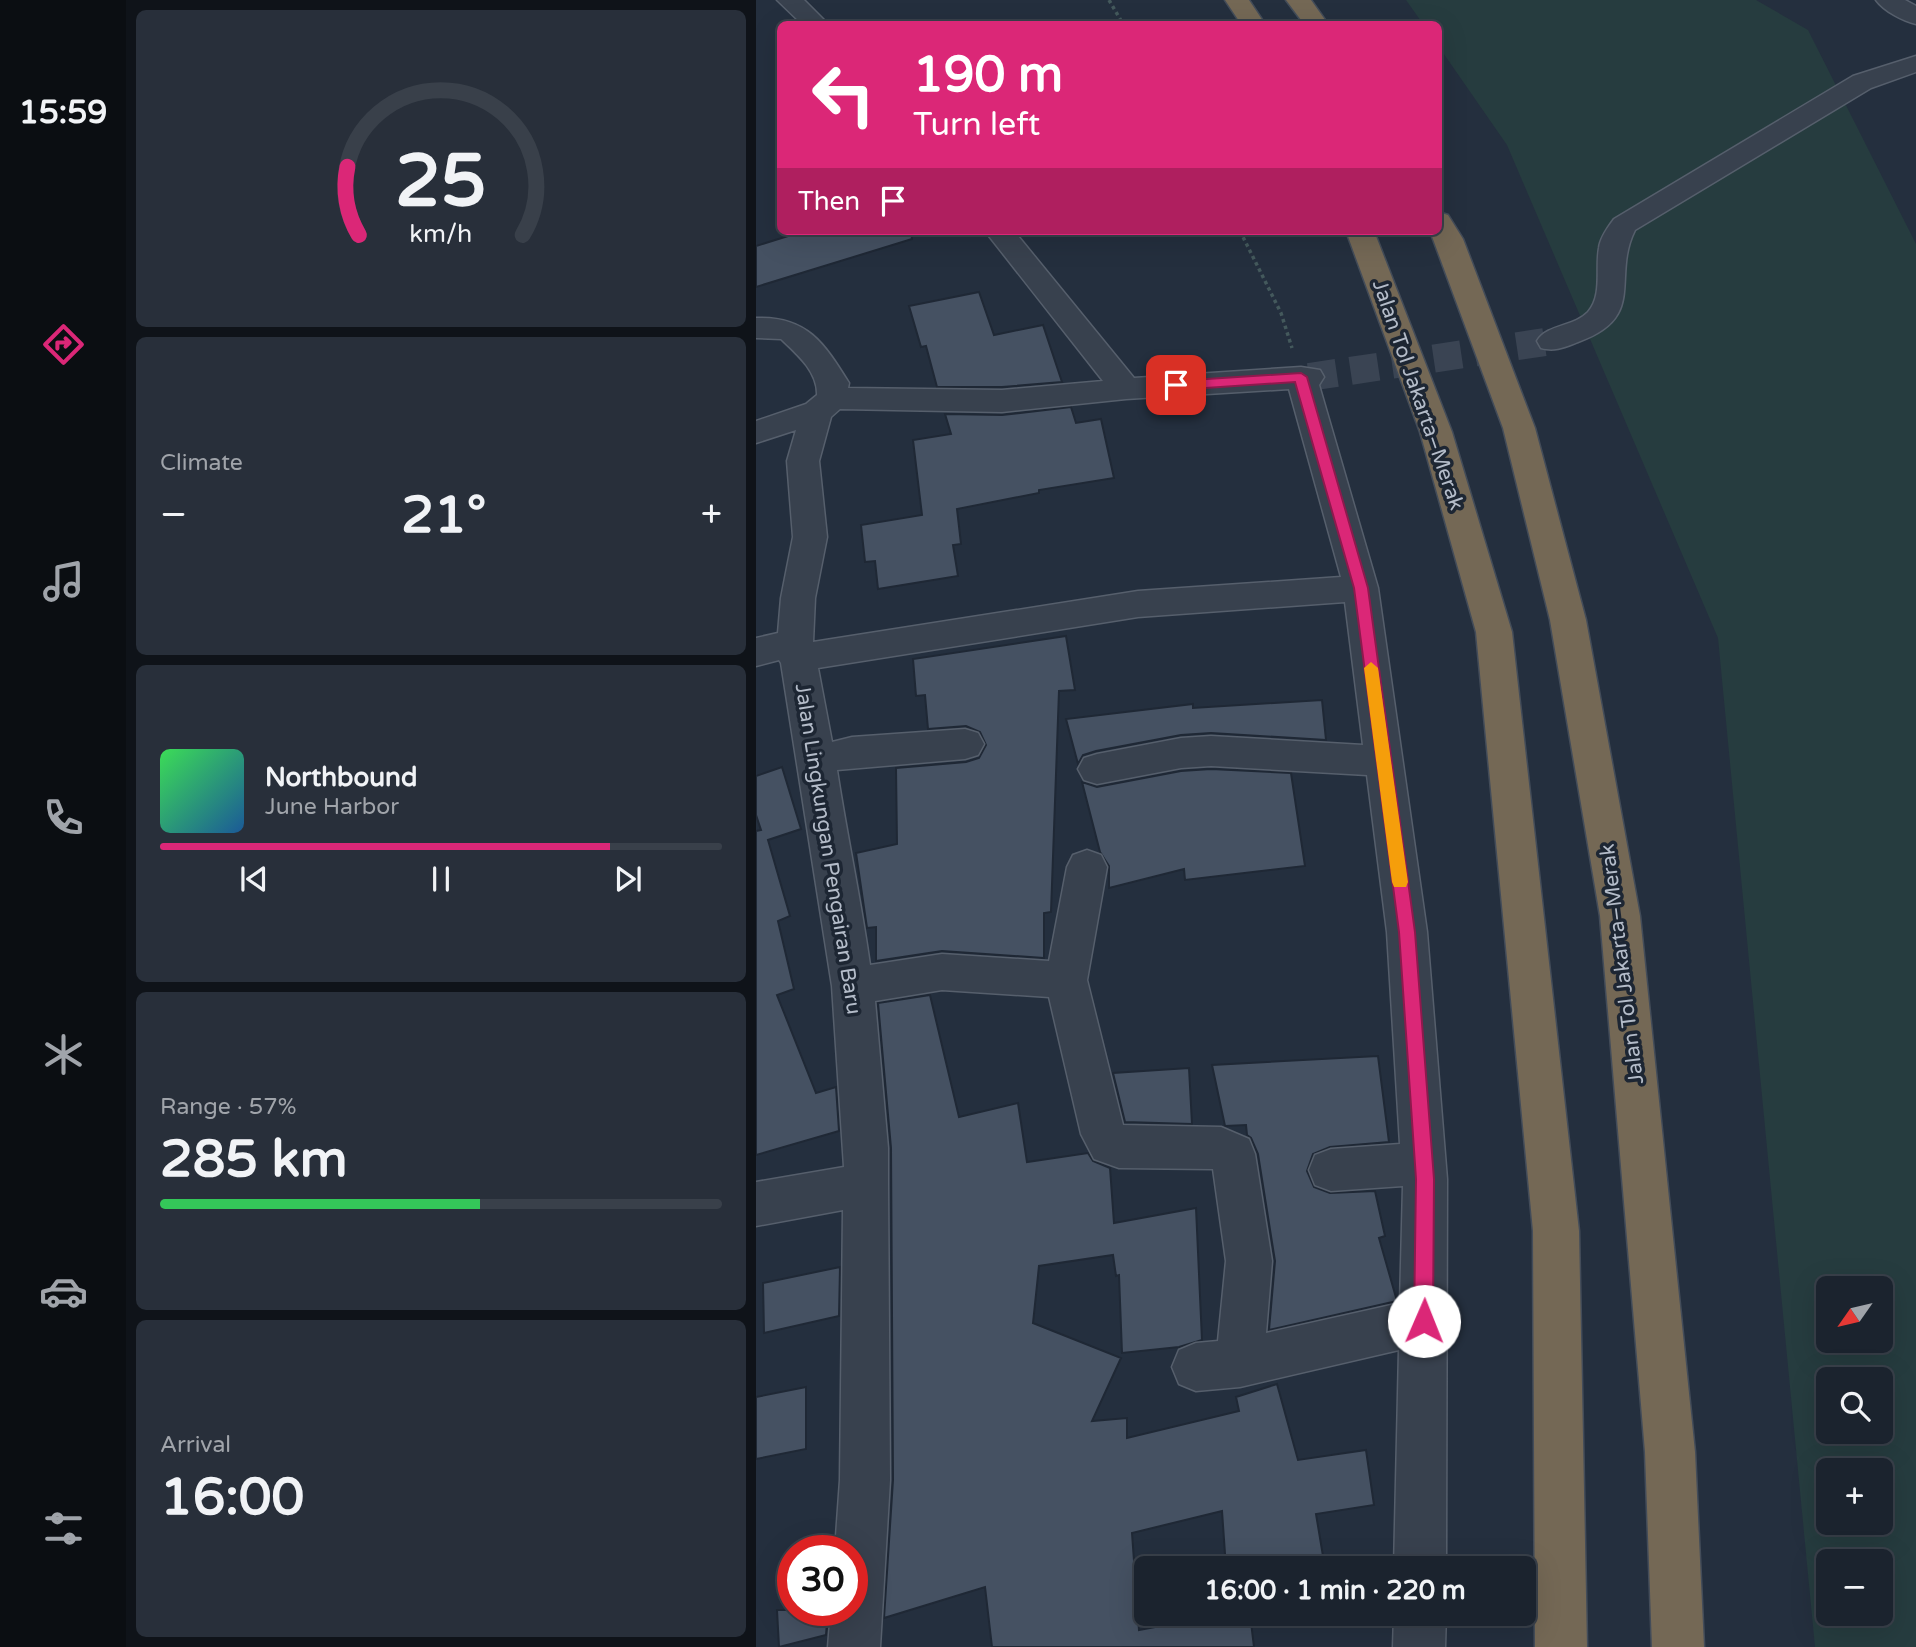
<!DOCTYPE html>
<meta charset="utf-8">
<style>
:root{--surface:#1b232e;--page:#282f3a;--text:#f1f3f6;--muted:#a0a4aa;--line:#39404a;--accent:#db2777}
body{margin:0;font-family:"Varela Round",sans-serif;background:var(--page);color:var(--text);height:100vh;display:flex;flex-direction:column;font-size:26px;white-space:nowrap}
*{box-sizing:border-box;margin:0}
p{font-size:23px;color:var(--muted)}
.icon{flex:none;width:38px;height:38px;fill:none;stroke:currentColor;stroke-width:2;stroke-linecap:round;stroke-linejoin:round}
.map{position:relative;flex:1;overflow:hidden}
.drawer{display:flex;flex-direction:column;gap:10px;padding:10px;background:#0f1319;width:630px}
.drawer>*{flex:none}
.hud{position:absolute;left:21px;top:21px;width:665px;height:214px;border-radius:10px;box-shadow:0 7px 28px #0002,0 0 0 2px var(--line);background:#db2777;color:#fff;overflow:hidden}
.needle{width:46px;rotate:236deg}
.controls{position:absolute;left:1060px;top:1276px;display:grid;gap:14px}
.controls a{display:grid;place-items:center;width:77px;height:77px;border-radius:10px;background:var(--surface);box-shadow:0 7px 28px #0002,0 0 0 2px var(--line);font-size:35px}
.speed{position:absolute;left:21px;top:1535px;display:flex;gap:14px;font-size:35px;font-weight:700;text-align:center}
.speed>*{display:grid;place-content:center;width:91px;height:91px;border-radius:50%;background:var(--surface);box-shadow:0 7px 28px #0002,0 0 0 2px var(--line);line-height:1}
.speed .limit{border:10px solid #d22;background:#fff;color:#111}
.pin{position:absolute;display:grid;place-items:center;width:60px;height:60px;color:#fff;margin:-30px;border-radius:14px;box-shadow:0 4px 10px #0006}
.me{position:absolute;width:77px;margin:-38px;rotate:1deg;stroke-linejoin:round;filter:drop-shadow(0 0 5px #0008)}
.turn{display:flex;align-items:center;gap:24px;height:147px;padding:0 21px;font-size:32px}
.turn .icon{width:91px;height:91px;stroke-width:2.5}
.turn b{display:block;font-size:49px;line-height:60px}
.then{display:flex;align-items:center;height:66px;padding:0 21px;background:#0003;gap:14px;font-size:26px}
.big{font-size:52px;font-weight:700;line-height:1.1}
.drawer .widget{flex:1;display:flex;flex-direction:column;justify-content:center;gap:10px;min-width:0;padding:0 24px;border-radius:10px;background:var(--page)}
.drawer .dial{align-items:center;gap:0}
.dial svg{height:182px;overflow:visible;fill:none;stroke:var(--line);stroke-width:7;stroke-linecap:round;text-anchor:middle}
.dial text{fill:var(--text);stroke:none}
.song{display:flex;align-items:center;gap:21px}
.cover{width:84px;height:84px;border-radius:10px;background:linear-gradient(135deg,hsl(130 70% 55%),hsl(210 70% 35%))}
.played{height:7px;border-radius:4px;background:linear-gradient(90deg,var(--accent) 80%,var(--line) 80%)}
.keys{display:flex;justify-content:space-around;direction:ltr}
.heat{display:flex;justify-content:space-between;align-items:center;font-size:38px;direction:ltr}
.charge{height:10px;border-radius:5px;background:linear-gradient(90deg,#34c759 57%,var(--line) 0)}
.trip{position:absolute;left:378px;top:1556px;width:402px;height:70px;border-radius:10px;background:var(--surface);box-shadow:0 7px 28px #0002,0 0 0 2px var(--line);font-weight:700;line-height:70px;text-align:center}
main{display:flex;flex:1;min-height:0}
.menu{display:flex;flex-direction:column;width:126px;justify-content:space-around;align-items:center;background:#0b0e12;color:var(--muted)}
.menu .icon{width:49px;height:49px}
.menu .current{color:var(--accent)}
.menu b{font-size:32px;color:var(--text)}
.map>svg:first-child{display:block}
.green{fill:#263c3f;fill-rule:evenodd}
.building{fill:#455162;stroke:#1f2835;stroke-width:2}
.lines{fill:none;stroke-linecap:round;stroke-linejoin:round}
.minor-tunnel{stroke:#3a4453;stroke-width:28;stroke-dasharray:28 14;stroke-linecap:butt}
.minor-casing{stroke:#565f6c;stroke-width:3}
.motorway-casing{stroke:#434c59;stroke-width:3}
.path{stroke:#44595c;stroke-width:3.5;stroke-dasharray:3.5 3.5;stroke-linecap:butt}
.minor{fill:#38414e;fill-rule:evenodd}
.motorway{fill:#746855;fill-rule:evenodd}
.route{fill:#db2777;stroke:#8e194d;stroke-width:2}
.slow{fill:#f59e0b}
.labels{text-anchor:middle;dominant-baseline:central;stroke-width:7;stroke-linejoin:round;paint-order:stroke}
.street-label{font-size:21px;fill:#b4bcc9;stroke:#1d2633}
</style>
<main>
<nav class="menu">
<b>15:59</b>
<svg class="icon current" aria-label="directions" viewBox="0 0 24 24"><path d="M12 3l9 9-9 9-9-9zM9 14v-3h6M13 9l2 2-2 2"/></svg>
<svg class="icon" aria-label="music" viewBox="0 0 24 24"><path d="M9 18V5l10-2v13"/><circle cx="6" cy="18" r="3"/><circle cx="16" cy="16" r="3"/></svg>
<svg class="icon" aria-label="phone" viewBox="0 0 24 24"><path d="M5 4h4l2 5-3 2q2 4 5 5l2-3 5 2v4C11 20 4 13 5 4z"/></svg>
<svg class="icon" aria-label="climate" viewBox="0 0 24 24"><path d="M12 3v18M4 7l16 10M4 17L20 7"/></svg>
<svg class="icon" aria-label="car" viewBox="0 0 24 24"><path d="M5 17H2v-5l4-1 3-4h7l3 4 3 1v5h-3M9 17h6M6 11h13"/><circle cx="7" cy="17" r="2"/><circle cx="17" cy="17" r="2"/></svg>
<svg class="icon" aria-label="filters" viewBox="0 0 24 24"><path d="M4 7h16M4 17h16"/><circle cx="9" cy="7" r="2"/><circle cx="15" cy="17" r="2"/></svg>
</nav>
<section class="drawer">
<div class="widget dial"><svg viewBox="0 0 100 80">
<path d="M14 69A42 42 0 1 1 86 69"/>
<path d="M14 69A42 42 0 0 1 9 39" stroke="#db2777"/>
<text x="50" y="56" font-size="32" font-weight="700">25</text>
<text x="50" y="72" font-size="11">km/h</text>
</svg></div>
<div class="widget"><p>Climate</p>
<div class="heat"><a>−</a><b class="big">21°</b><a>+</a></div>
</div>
<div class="widget">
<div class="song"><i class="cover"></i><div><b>Northbound</b><p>June Harbor</p></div></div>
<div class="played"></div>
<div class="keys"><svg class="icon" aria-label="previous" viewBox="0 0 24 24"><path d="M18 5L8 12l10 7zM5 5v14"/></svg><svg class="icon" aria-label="pause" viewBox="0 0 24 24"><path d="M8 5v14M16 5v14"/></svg><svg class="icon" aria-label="next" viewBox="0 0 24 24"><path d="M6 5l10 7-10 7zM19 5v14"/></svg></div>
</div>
<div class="widget"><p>Range · 57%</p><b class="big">285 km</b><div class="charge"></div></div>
<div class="widget"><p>Arrival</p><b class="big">16:00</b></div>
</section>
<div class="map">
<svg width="1160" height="1647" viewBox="0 0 1160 1647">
<rect width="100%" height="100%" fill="#242f3e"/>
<!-- green -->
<path class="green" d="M650 0H1000L1052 30 1160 244V1647H1059L962 638 751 145 683 47 682 24H667ZM1073 1288H1125V1340H1073ZM1073 1379H1125V1432H1073ZM1073 1470H1125V1522H1073ZM1073 1561H1125V1614H1073Z"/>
<!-- building -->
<path class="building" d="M48 231H155L156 239 0 287V246Z
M223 292 238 335 287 325 306 382 246 387H181L170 346 165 347 153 306Z
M315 407 320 423 345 419 358 478 283 490V493L201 509 205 544 197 545 202 576 122 589 119 561 109 562 105 525 166 515 157 440 195 434 189 414 246 415Z
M310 636 319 690 303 691 295 912 288 913V958L186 951 120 961V927L111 928 100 853 141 844 140 768 210 762 223 758 230 745 224 732 210 726 172 729 169 695 160 696 157 659Z
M566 700 570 740 455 733 425 735 340 751 327 755 322 764 310 719 437 704V708Z
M26 767 45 829 12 840 34 916 22 921 38 989 21 995 60 1093 80 1087 83 1131 0 1155V831L5 830 0 815V776Z
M455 769 535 773 549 866 429 880 428 869 353 888V866L344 852 326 782 341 787 425 771Z
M174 995 203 1117 262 1103 271 1162 332 1153 337 1161 354 1168 358 1223 440 1208 446 1340 423 1347 366 1353 363 1275 360 1276 357 1255 283 1266 277 1323 365 1358 336 1421 371 1418V1438L483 1411 480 1397 521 1384 542 1460 610 1450 618 1505 560 1514 569 1568H470L466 1511 376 1533 383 1630 468 1614H494L498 1647H236L229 1587 128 1618 137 1480 135 1148 122 1003Z
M622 1056 633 1142 574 1147 557 1154 551 1171 558 1187 574 1193 619 1191 629 1236 623 1238 641 1301 513 1330 519 1261 502 1154 495 1138 491 1135 490 1125 469 1126 456 1065Z
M433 1068 436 1124 369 1122 357 1073Z
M84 1267 83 1316 8 1333 7 1283Z
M50 1387V1449L0 1459V1397Z
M21 1610H72L70 1635 23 1647Z"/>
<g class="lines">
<!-- minor-tunnel -->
<path class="minor-tunnel" d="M553 377 796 341"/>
<defs>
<path id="minor" d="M21 0H48L72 24H46Z
M1120 0H1149L1160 6V24C1147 21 1128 11 1120 0Z
M1160 56V72L1115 88 879 230C855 278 892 317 822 342 809 347 799 352 785 348L781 341C791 324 818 327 832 312 847 295 839 268 843 248 844 238 852 227 858 219L1097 76Z
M229 231H258L378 378 545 367 564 370 568 377 563 385 622 588 671 932 691 1179 690 1568H638L643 1350 484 1387 440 1391 423 1384 416 1367 423 1350 440 1343 462 1341 470 1261 457 1169 363 1168 338 1159 325 1134 293 997 186 990 119 1001 132 1148V1184L134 1480 124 1647H72L75 1610H96V1550H79L84 1480 87 1210 0 1226V1182L88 1167 76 986 25 663 23 660 0 666V638L22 633 25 598 37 537 31 461 40 430 0 443V421L50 404 61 395C62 372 41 354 25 339L0 338V318C51 316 68 343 93 383L92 388 246 390 347 381ZM533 389 585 577 382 591 57 642 59 598 71 537 63 461 75 417 84 409 246 412 370 399ZM589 602 607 745 455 736 425 738 341 754 328 758 322 769 328 780 341 784 425 768 455 766 611 775 631 932 644 1144 575 1149 559 1155 553 1170 559 1185 575 1191 647 1186 644 1303 510 1333 516 1261 499 1154 493 1139 465 1127 367 1125 331 980 351 867 345 855 331 850 317 855 311 867 293 961 186 954 114 965C105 900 91 836 81 770L209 759 222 755 228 744 222 733 209 729 96 737 76 742 62 668 382 617Z
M638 1614H690L689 1647H637Z"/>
<path id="motorway" d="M469 0H493L509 24H485Z
M530 0H555L572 24H548Z
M682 212 692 215 707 239 779 428 830 620 884 916 939 1452 948 1647H896L889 1452 844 916 794 620 747 428 674 231H682Z
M590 231H618L696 432 756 632 823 1231 831 1647H779L777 1231 720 632 664 432Z"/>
</defs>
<!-- minor casing -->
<use href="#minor" class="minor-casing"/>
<!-- motorway casing -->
<use href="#motorway" class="motorway-casing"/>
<!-- path -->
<path class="path" d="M353 0 367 24
M484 231 525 313 536 348"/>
<!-- minor -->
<use href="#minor" class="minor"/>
<!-- motorway -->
<use href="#motorway" class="motorway"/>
</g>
<!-- route -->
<path class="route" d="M545 373 551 377 612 588 659 932 678 1179 677 1321 674 1328 668 1331 661 1328 658 1321 660 1179 643 932 598 588 539 382 420 390 413 385 420 381Z"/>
<!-- slow -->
<path class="slow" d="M615 662 622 668 652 882 650 887H638L636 882 608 668Z"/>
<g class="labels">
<!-- street labels -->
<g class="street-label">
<text transform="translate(662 395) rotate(71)">Jalan Tol Jakarta–Merak</text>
<text transform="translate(72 849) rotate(81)">Jalan Lingkungan Pengairan Baru</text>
<text transform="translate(866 964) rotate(-97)">Jalan Tol Jakarta–Merak</text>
</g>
</g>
</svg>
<div class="controls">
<a><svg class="needle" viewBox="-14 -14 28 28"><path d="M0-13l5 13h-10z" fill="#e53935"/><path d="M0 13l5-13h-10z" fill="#a0a4aa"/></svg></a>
<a><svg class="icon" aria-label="search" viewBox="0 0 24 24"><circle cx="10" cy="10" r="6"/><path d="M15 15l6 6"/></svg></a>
<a>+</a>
<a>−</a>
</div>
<div class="speed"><div class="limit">30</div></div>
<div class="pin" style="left:420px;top:385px;background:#d93025"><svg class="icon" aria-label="arrive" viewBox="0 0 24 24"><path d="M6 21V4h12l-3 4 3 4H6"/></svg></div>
<svg class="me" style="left:668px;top:1321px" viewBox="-20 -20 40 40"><circle r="19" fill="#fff"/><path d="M0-13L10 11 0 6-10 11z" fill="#db2777"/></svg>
<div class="trip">16:00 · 1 min · 220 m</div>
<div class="hud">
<div class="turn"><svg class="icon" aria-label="left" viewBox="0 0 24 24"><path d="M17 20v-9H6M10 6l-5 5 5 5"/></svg><div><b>190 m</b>Turn left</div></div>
<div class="then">Then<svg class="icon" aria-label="arrive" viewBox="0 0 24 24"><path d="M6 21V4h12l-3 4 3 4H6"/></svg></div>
</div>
</div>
</main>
